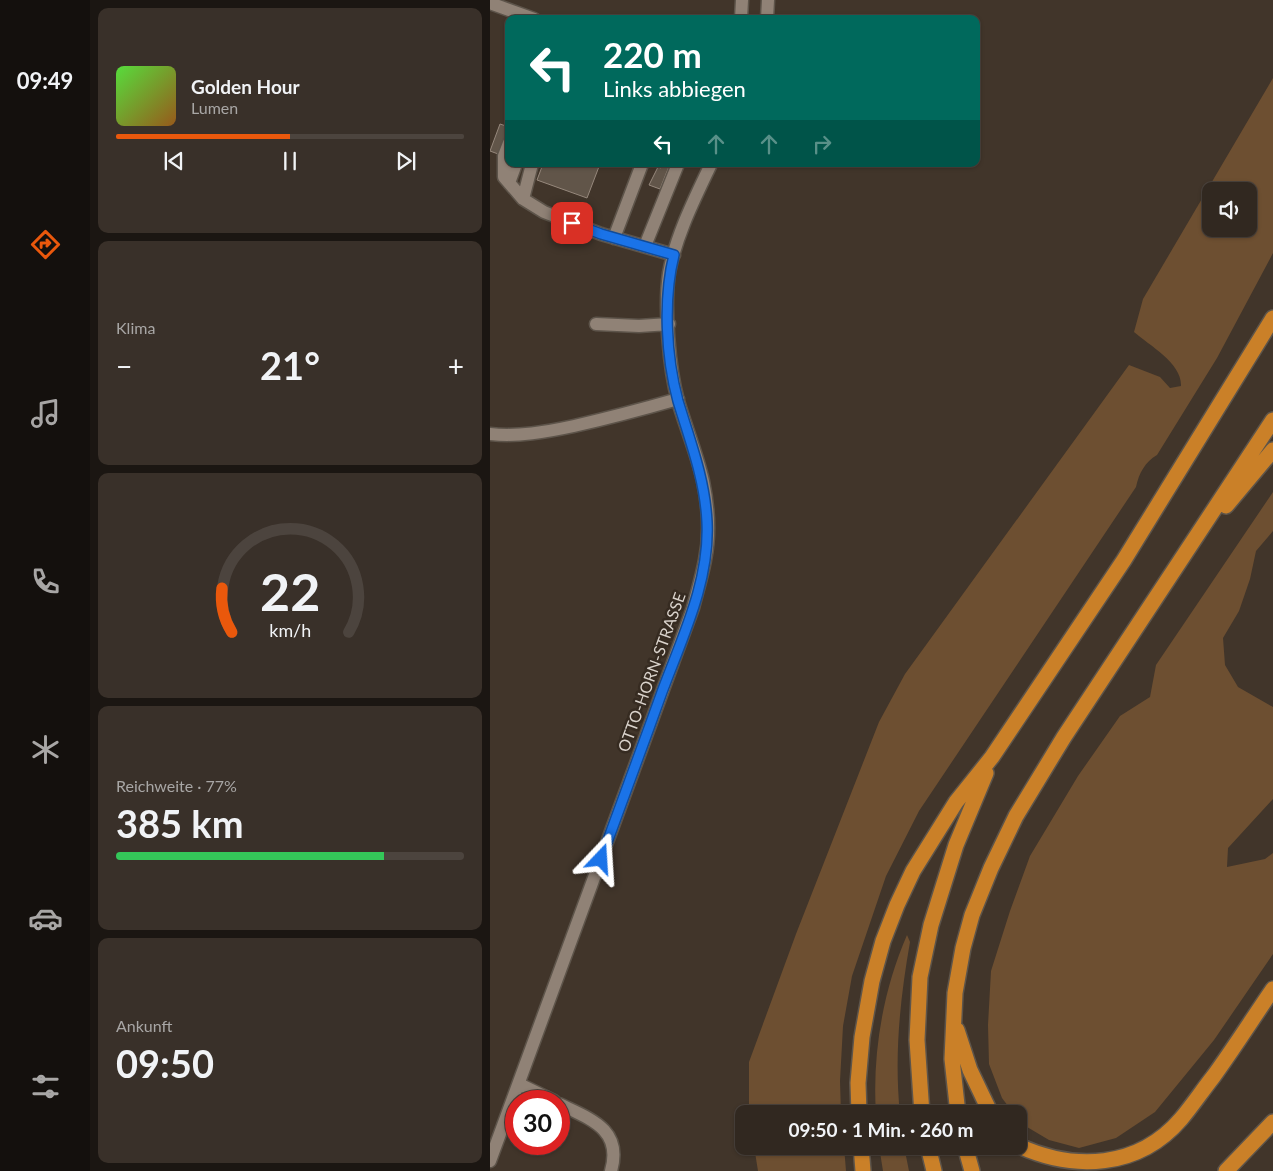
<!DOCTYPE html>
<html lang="de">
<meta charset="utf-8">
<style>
:root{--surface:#312820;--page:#393029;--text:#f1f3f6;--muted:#a8a6a5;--line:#4c443e;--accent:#ea580c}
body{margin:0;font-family:Lato,sans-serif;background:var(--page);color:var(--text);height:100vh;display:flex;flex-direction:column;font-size:19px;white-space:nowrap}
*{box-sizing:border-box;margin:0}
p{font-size:16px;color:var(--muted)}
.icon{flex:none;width:28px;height:28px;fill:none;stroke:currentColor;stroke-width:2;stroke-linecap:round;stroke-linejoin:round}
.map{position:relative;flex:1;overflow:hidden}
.panel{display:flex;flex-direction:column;gap:8px;padding:8px;background:#1b1612;width:400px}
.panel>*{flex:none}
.top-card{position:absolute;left:15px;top:15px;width:475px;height:152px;border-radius:10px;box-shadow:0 1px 4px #0004,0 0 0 1px var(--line);background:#00695c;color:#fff;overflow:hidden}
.buttons{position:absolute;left:712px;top:182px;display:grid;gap:10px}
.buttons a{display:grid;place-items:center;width:55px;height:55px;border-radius:10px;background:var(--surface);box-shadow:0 1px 4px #0004,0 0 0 1px var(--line);font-size:25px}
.speed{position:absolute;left:15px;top:1090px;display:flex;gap:10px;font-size:25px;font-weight:700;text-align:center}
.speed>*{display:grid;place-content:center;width:65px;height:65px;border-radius:50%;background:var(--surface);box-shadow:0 1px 4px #0004,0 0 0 1px var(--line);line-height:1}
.speed .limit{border:8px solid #d22;background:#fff;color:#111}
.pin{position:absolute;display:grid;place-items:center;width:42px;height:42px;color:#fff;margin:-21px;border-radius:10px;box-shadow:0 2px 8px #0006}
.me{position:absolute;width:55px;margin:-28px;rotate:20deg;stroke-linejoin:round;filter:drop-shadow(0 0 4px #0008)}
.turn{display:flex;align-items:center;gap:18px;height:105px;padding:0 15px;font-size:22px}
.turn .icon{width:65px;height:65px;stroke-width:2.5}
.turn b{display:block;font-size:35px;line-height:42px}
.lanes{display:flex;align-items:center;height:48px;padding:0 15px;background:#0003;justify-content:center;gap:25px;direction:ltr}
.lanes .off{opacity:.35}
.big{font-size:38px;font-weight:700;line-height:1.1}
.panel .tile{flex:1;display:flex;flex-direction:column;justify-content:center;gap:8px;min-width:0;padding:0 18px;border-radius:10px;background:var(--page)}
.panel .dial{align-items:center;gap:0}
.dial svg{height:130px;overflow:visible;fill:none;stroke:var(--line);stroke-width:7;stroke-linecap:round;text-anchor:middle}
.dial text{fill:var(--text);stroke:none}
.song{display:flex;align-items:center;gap:15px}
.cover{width:60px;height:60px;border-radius:8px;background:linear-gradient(135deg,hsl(110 70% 55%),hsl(30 70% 35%))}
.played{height:5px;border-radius:2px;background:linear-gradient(90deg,var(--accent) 50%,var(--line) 50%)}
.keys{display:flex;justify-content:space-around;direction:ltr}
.heat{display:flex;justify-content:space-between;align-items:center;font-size:28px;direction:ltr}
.charge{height:8px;border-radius:4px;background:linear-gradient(90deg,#34c759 77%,var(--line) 0)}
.trip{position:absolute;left:245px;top:1105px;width:292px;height:50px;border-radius:10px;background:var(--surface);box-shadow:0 1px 4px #0004,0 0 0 1px var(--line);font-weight:700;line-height:50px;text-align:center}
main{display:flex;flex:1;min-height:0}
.dock{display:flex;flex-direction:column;width:90px;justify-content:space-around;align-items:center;background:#14100d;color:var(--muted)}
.dock .icon{width:35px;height:35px}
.dock .selected{color:var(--accent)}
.dock b{font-size:22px;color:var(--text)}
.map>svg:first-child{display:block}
.green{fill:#6d4f31;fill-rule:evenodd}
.building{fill:#615549;stroke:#96887c}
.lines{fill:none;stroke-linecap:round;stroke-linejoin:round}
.minor-casing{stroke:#5d544a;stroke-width:15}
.highway-casing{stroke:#5d544a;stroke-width:18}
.minor{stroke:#908276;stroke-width:12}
.highway{stroke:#ca8028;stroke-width:15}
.route-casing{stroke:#114b97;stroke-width:12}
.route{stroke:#1a73e8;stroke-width:9}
.labels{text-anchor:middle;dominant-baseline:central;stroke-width:5;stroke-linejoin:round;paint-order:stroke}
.street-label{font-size:16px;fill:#dad3cc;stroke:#362b21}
</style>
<main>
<nav class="dock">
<b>09:49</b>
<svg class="icon selected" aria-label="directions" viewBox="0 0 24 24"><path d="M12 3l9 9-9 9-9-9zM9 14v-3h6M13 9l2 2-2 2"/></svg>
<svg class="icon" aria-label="music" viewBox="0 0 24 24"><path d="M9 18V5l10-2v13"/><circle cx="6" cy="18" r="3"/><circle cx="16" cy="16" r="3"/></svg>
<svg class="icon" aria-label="phone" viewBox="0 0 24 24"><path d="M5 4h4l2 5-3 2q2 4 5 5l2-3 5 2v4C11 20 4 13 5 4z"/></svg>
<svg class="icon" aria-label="climate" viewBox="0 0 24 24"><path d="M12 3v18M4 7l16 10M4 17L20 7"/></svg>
<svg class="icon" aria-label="car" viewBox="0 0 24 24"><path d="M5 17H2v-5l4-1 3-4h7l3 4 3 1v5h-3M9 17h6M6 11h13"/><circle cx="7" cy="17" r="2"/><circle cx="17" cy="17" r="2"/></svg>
<svg class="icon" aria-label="filters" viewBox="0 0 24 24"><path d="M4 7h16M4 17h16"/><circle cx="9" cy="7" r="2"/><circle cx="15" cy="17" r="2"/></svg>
</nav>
<section class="panel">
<div class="tile">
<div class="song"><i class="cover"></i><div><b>Golden Hour</b><p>Lumen</p></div></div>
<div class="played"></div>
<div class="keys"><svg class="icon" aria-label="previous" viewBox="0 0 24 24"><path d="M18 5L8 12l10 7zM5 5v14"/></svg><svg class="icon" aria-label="pause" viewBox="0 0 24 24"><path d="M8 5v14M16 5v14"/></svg><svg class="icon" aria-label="next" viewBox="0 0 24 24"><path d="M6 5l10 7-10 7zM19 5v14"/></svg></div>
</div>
<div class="tile"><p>Klima</p>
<div class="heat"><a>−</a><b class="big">21°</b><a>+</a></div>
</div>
<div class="tile dial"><svg viewBox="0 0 100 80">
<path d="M14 69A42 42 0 1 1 86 69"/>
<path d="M14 69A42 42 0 0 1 8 42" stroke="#ea580c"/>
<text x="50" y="56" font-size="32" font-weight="700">22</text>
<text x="50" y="72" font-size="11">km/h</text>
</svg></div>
<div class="tile"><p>Reichweite · 77%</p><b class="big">385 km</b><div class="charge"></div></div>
<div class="tile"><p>Ankunft</p><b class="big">09:50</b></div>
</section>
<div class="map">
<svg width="783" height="1171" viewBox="0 0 783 1171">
<rect width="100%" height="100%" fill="#41352a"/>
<!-- green -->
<path class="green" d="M783 78V253L727 358 667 455C655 462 649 473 646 487L429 811 396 876 362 976 353 1026 350 1081 351 1114H259V1062L306 934 389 722 415 674 639 365 670 377 680 388 691 386C692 363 660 346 644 332L653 299ZM759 191V229H721V191Z
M783 492V531L766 551 760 579 749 611 733 638 735 665 748 687 783 707V799L738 848 737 867 775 859 783 853V954L724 1040 665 1112 626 1138 589 1148 559 1140 532 1124 529 1120V1114H524L512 1098 499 1064 498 1025 501 971 520 911 540 856 588 776 630 716 660 697 666 665Z
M417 935 420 942C410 999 404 1056 410 1114H386C382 1054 393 990 417 935Z
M264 1146H354L356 1171H268Z
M389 1146H414L419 1171H393Z"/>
<!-- building -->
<path class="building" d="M10 124 19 127V158L0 151Z
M53 164H110L97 198 47 180Z
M173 164H180L170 189 159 185 168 167 171 168Z"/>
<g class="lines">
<defs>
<path id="minor" d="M0 3 44 19
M251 19 252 0
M277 19 278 0
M19 143 14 156V177L33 199 54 212 111 234 184 255
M19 183 26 164
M33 199 42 164
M124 238 152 164
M155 246 188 164
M106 324 149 326 179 324
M0 434C28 437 56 432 84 426 119 418 153 409 188 399
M29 1084 64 1101
M69 1104C100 1119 133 1129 121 1171
M0 1161 203 608C207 592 212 576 215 560 220 535 218 505 213 481 207 454 196 428 188 401 179 368 174 307 179 273 186 235 205 198 221 164"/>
<path id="highway" d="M736 506 783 450
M467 1030 480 1070 501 1114
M369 1114 368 1083 372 1037 382 981 393 941 407 905 423 871 466 802 502 757 634 560 783 318
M432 1114 427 1040 430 977 441 925 466 845 496 773
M468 1114 462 1059 465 993 473 948 482 915 501 868 526 816 574 737 783 420
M371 1146 373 1171
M438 1146 444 1171
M475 1146 482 1171
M529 1146C584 1171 648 1169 691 1119 702 1106 712 1091 723 1077 744 1048 763 1018 783 989
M736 1171 783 1122"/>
</defs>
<!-- minor casing -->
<use href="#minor" class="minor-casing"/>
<!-- highway casing -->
<use href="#highway" class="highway-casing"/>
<!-- minor -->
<use href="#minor" class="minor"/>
<!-- highway -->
<use href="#highway" class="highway"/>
</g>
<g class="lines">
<defs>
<path id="route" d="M82 223 111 234 184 255C173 299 176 357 188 401 200 441 215 479 217 522 220 581 192 638 172 692 152 748 131 804 111 859"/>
</defs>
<!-- route casing -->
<use href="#route" class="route-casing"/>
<!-- route -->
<use href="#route" class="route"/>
</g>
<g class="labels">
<!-- street labels -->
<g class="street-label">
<text transform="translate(161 672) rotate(-70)">OTTO-HORN-STRASSE</text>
</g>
</g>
</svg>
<div class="buttons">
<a><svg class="icon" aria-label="sound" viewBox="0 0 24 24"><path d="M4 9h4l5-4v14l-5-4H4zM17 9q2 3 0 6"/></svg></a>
</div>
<div class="speed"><div class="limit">30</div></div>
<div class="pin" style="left:82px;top:223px;background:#d93025"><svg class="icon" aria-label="arrive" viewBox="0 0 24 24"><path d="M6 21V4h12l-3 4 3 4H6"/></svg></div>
<svg class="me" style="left:111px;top:859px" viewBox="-20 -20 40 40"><path d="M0-17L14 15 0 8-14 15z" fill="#1a73e8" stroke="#fff" stroke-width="4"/></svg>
<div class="trip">09:50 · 1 Min. · 260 m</div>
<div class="top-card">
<div class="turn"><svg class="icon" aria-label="left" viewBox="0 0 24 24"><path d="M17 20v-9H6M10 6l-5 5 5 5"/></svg><div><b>220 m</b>Links abbiegen</div></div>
<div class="lanes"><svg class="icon" aria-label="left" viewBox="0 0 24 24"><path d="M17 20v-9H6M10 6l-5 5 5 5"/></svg><svg class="icon off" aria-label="ahead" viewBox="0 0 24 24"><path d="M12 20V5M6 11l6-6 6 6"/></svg><svg class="icon off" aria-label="ahead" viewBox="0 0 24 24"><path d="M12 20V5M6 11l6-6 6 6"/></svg><svg class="icon off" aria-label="right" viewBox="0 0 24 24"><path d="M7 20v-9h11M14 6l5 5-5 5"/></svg></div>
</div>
</div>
</main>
